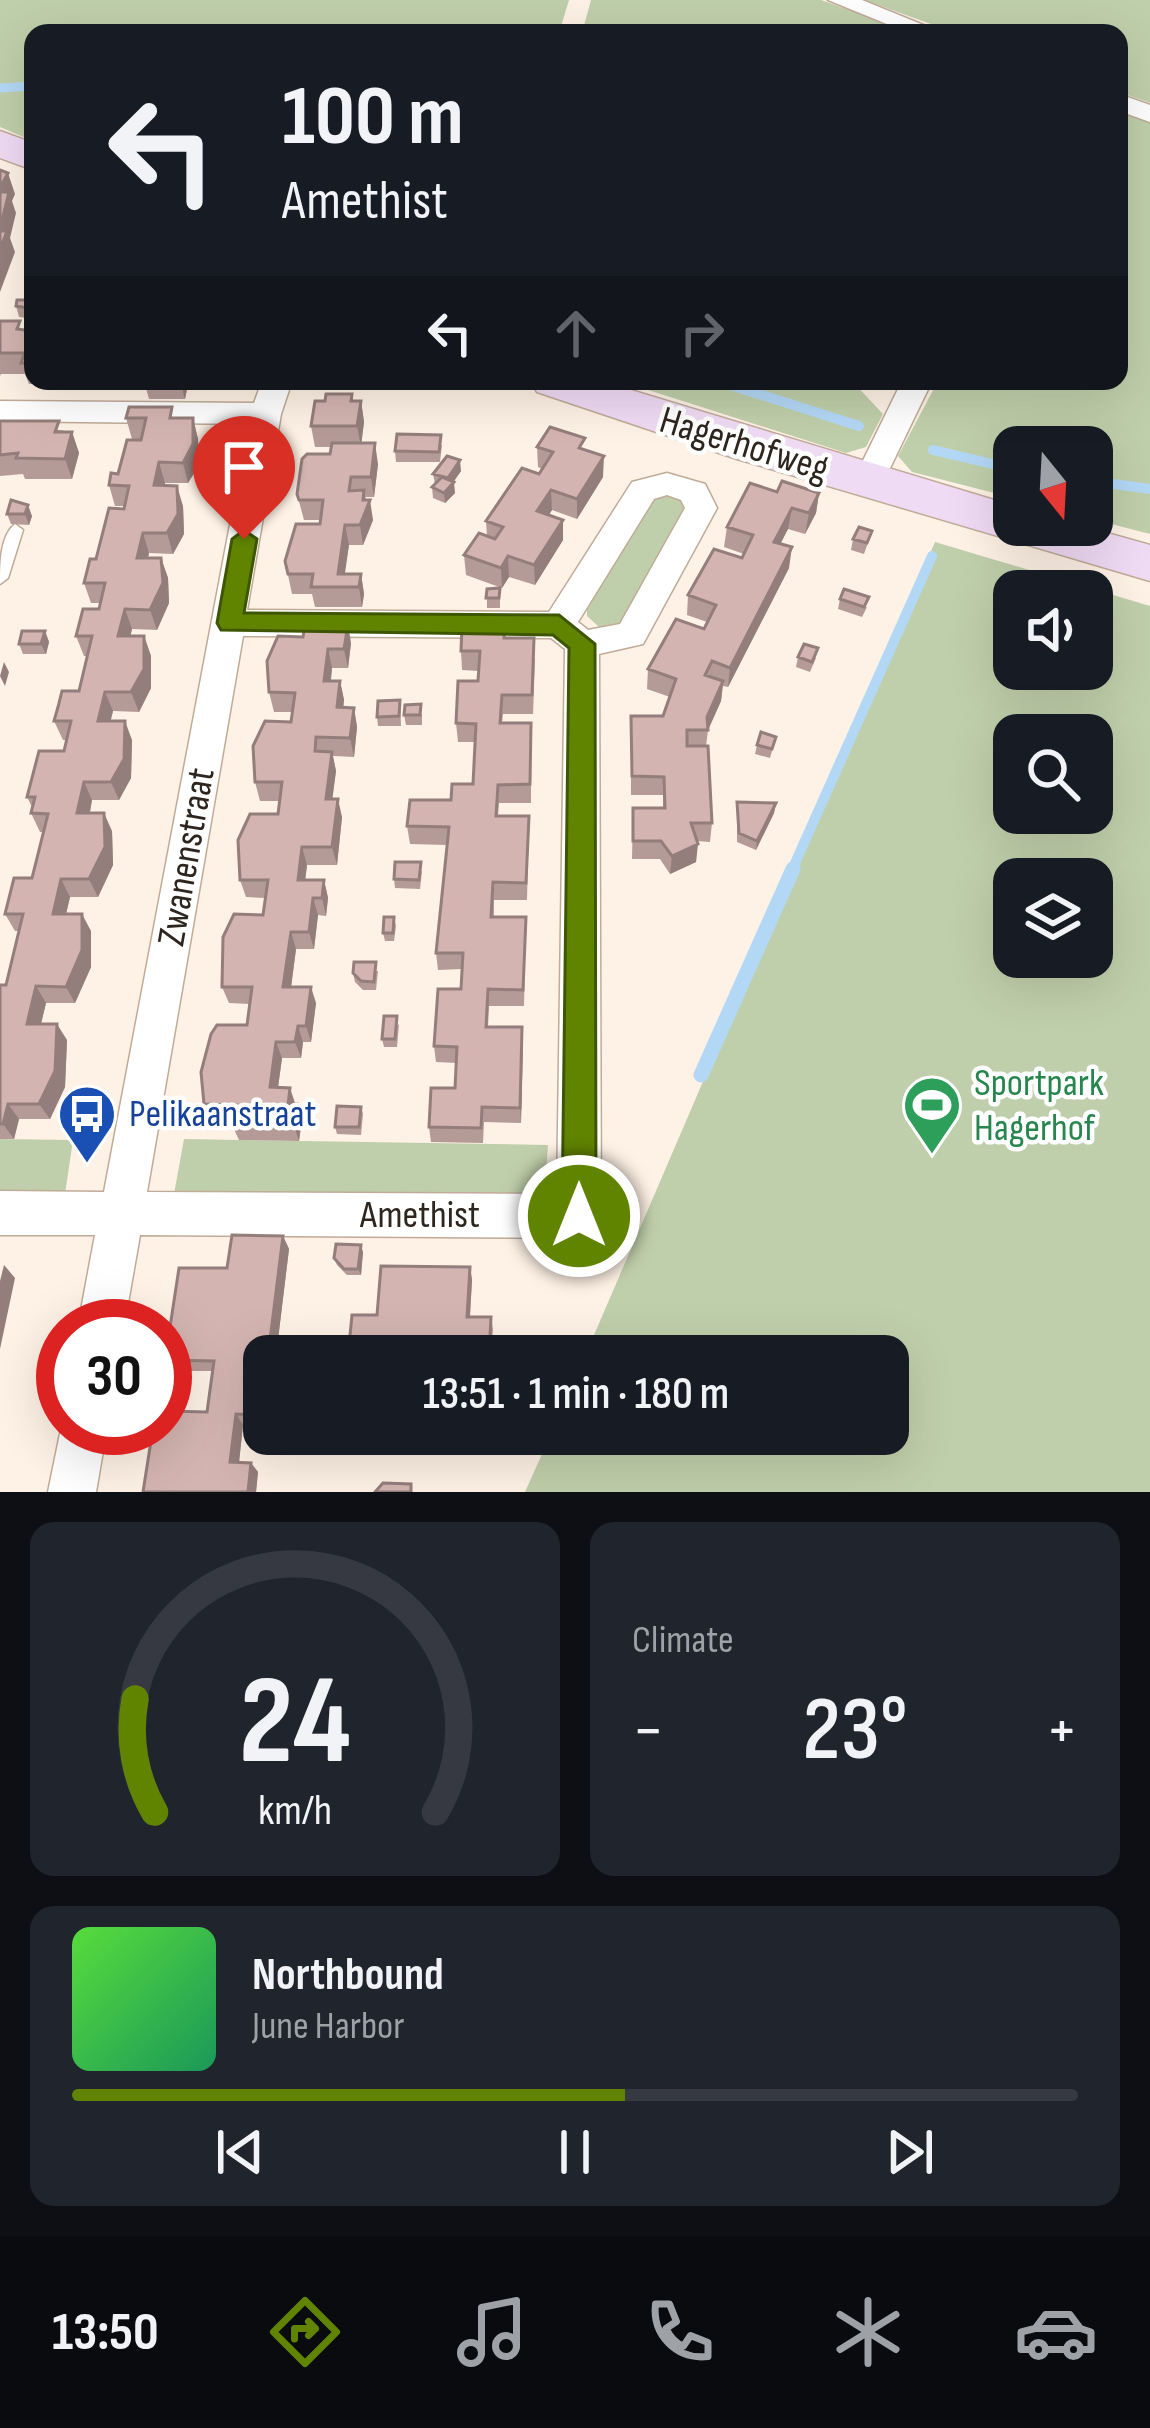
<!DOCTYPE html>
<meta charset="utf-8">
<style>
:root{--surface:#171b24;--page:#20242c;--text:#f1f3f6;--muted:#9ea1a6;--line:#363941;--accent:#618400}
body{margin:0;font-family:"Sofia Sans Condensed",sans-serif;background:var(--page);color:var(--text);height:100vh;display:flex;flex-direction:column;font-size:45px;white-space:nowrap}
*{box-sizing:border-box;margin:0}
p{font-size:39px;color:var(--muted)}
.icon{flex:none;width:66px;height:66px;fill:none;stroke:currentColor;stroke-width:2;stroke-linecap:round;stroke-linejoin:round}
.map{position:relative;height:1492px;overflow:hidden}
.details{display:flex;flex-direction:column;gap:30px;padding:30px;background:#0d0f14;flex:1}
.details>*{flex:none}
.hud{position:absolute;left:24px;top:24px;width:1104px;height:366px;border-radius:24px;box-shadow:0 12px 48px #0002;background:#171b24;color:var(--text);overflow:hidden}
.needle{width:78px;rotate:162deg}
.fabs{position:absolute;left:993px;top:426px;display:grid;gap:24px}
.fabs a{display:grid;place-items:center;width:120px;height:120px;border-radius:24px;background:var(--surface);box-shadow:0 12px 48px #0002;font-size:60px}
.speed{position:absolute;left:36px;top:1299px;display:flex;gap:24px;font-size:60px;font-weight:700;text-align:center}
.speed>*{display:grid;place-content:center;width:156px;height:156px;border-radius:50%;background:var(--surface);box-shadow:0 12px 48px #0002;line-height:1}
.speed .limit{border:18px solid #d22;background:#fff;color:#111}
.pin{position:absolute;display:grid;place-items:center;width:102px;height:102px;color:#fff;margin:-123px -51px;border-radius:50% 50% 50% 0;rotate:-45deg;box-shadow:0 0 12px #0007}
.pin .icon{rotate:45deg}
.me{position:absolute;width:132px;margin:-66px;rotate:0deg;stroke-linejoin:round;filter:drop-shadow(0 0 9px #0008)}
.turn{display:flex;align-items:center;gap:42px;height:252px;padding:0 60px;font-size:54px}
.turn .icon{width:156px;height:156px;stroke-width:2.5}
.turn b{display:block;font-size:84px;line-height:102px}
.lanes{display:flex;align-items:center;height:114px;padding:0 60px;background:#0003;justify-content:center;gap:60px;direction:ltr}
.lanes .off{opacity:.35}
.big{font-size:90px;font-weight:600;line-height:1.1}
.details .card{flex:1;display:flex;flex-direction:column;justify-content:center;gap:18px;min-width:0;padding:0 42px;border-radius:24px;background:var(--page)}
.details .dial{align-items:center;gap:0}
.dial svg{height:312px;overflow:visible;fill:none;stroke:var(--line);stroke-width:7;stroke-linecap:round;text-anchor:middle}
.dial text{fill:var(--text);stroke:none}
.song{display:flex;align-items:center;gap:36px}
.cover{width:144px;height:144px;border-radius:18px;background:linear-gradient(135deg,hsl(110 70% 55%),hsl(150 70% 35%))}
.played{height:12px;border-radius:6px;background:linear-gradient(90deg,var(--accent) 55%,var(--line) 55%)}
.keys{display:flex;justify-content:space-around;direction:ltr}
.heat{display:flex;justify-content:space-between;align-items:center;font-size:66px;direction:ltr}
.details .tiles{flex:1;display:grid;gap:30px;grid-template-columns:1fr 1fr}
.card:last-child{grid-column:span 2}
.trip{position:absolute;left:243px;top:1335px;width:666px;height:120px;border-radius:24px;background:var(--surface);box-shadow:0 12px 48px #0002;font-weight:600;line-height:120px;text-align:center}
.menu{display:flex;height:192px;justify-content:space-around;align-items:center;background:#090b0e;color:var(--muted)}
.menu .icon{width:84px;height:84px}
.menu .on{color:var(--accent)}
.menu b{font-size:54px;color:var(--text)}
.map>svg:first-child{display:block}
.green{fill:#c0cfab;fill-rule:evenodd}
.lines{fill:none;stroke-linecap:round;stroke-linejoin:round}
.stream-far2{stroke:#b3d8f6;stroke-width:9}
.stream-far1{stroke:#b3d8f6;stroke-width:10}
.stream{stroke:#b3d8f6;stroke-width:15}
.lane-casing{stroke:#c0ab98;stroke-width:3}
.street-casing{stroke:#c0ab98;stroke-width:3}
.secondary-casing{stroke:#c0ab98;stroke-width:3}
.lane{fill:#fff;fill-rule:evenodd}
.street{fill:#fff;fill-rule:evenodd}
.secondary{fill:#f0dbf5;fill-rule:evenodd}
.wall{fill:#b59b97}
.shaded-wall{fill:#947e7b}
.building{fill:#d3b4b0;stroke:#947e7b;stroke-width:3}
.route{fill:#618400;stroke:#3f5600;stroke-width:3}
.labels{text-anchor:middle;dominant-baseline:central;stroke-width:9;stroke-linejoin:round;paint-order:stroke}
.street-label{font-size:39px;fill:#2e261e;stroke:#fff}
.leisure-label{font-size:39px;fill:#27864d;stroke:#fff;text-anchor:start}
.transit-label{font-size:39px;fill:#164399;stroke:#fff;text-anchor:start}
</style>
<div class="map">
<svg width="1150" height="1492" viewBox="0 0 1150 1492">
<rect width="100%" height="100%" fill="#fef1e5"/>
<!-- green -->
<path class="green" d="M0 0H569L559 33H33V141L0 127Z
M591 0H821L913 33H582Z
M864 0H1150V103L1119 92V33H956Z
M1119 106 1150 117V534L1092 519V447H1014V498L912 472 898 456 938 381H1119Z
M620 381H852L883 414 866 447 846 453Z
M659 493 678 495 690 506 629 622 600 628 587 616V604L646 503Z
M935 542 1150 606V1492H525L551 1434H888V1356H585ZM1092 591V669H1014V591ZM1014 735H1092V813H1014ZM1014 879H1092V957H1014Z
M0 1139 73 1140 65 1194 0 1193Z
M184 1139 548 1145 544 1199 174 1194Z"/>
<g class="lines">
<!-- stream-far2 -->
<path class="stream-far2" d="M0 88 33 86
M717 381 727 384"/>
<!-- stream-far1 -->
<path class="stream-far1" d="M718 381 859 426
M933 450 1014 469
M1092 481 1150 489
M791 872 932 556"/>
<!-- stream -->
<path class="stream" d="M701 1075 793 869"/>
<defs>
<path id="lane" d="M15 524 23 530 8 578 0 584C0 564 0 536 15 524Z"/>
<path id="street" d="M828 0H862L943 33H909Z
M1119 94 1150 105V122L1119 111Z
M262 381H292L281 414 247 610 549 612 632 482 667 473 705 484 717 508 643 644 599 654 601 1216 595 1231 579 1238 140 1235 124 1326H78L95 1235H0V1191L104 1192 249 424 0 421V401L254 403ZM667 495 681 500 685 508 620 624 588 630 578 622 654 499ZM243 636 551 638 565 649 557 1194 147 1192Z
M902 381H932L879 491H857L852 483Z
M63 1419V1428H107L96 1492H48Z"/>
<path id="secondary" d="M0 131 33 143V170L0 158Z
M531 381H601L1014 506V525H1079L1150 545V581L737 459 537 392Z"/>
</defs>
<!-- lane casing -->
<use href="#lane" class="lane-casing"/>
<!-- street casing -->
<use href="#street" class="street-casing"/>
<!-- secondary casing -->
<use href="#secondary" class="secondary-casing"/>
<!-- lane -->
<use href="#lane" class="lane"/>
<!-- street -->
<use href="#street" class="street"/>
<!-- secondary -->
<use href="#secondary" class="secondary"/>
</g>
<!-- wall -->
<path class="wall" d="M33 300V319L19 317 16 306Z
M0 321 23 330 33 331V381H88L87 385 29 384 25 374H1L0 376Z
M144 381H212L209 389H187L185 399H149Z
M352 394 353 401H361L364 422 361 443 378 464 374 497H365L373 520 363 545H349L344 574H361L364 594 362 607H315L312 594H292L285 561 320 524 321 520H304L297 494 330 454 331 447H315L311 426 325 401Z
M126 418H193L198 439 199 465 188 483H165V486L183 506 184 534 173 554 149 553 148 558H161L168 578 169 603 157 630 132 629 130 636H144L151 656V688L139 712 113 711 110 721 132 740 131 778 119 800H92L90 813 112 831 113 865 98 897H70L66 914 91 931V967L75 1003H46L41 1024 67 1040 65 1087 50 1119H19L14 1139H0V985H6L19 931H15L5 914 32 878 44 832H40L31 813 32 807 27 797 64 751 67 740H63L54 721 79 691 87 656H84L76 636 99 609 101 603H91L84 583 124 509 125 506H115L109 485 118 474 132 439Z
M0 421 72 432 79 453 72 479H25L23 474 0 476Z
M442 445 440 462H396L395 451Z
M537 447 585 450 603 477 577 519 552 510 549 515 563 540 535 585 509 577 502 588 466 575 464 555 487 536 486 521 542 469 538 467Z
M461 471 453 482 455 493 445 503 433 498 432 487 435 484 433 474Z
M777 492 819 493 816 513 805 534 788 529 780 544 789 568 728 687 723 686 721 701 708 730 706 746 712 823 710 842 697 841 696 862 670 874 660 859H632L633 808H663V795H631V716H663L670 697 647 689 648 669 704 629 707 622 687 615 688 595 742 558 744 554 724 547 727 527Z
M11 500 32 516 29 525 11 524 7 514Z
M872 531 864 554 851 550 853 539Z
M487 589 500 598V608H487Z
M840 599 867 607 862 617 838 609Z
M45 631 49 642 46 654H23L19 644Z
M303 637 351 643 348 668H332L331 681H340L344 700 343 708H354L357 727 354 757 333 756 336 771 332 799 342 817 337 865H307L305 880H324L328 898 326 916 318 915 314 949H296L291 987 316 1003 311 1042H303L301 1058H282L278 1087 295 1103 302 1119 299 1141 239 1140 232 1125 233 1120 211 1119 204 1104 247 1025 250 1004 229 1003 222 987 263 915 266 898 246 897 240 880 278 814 280 801H260L255 782 291 722 293 712H274L269 692Z
M506 638 535 658 533 714H503L502 723H531V803H499L498 816H529L527 900H494V917H526L524 1006H489L488 1027H522L521 1123 484 1122 483 1143 431 1142 429 1127 455 1088 457 1063 436 1062 434 1046 461 989 462 969 438 970 436 953 447 845 410 844 407 826 473 784 475 742H458L456 723 478 681 479 671 462 670 461 651Z
M798 657 816 658 810 672 796 667Z
M400 700 401 726H378L377 717Z
M422 714V725H406L404 715Z
M776 737 770 758 755 754 757 745Z
M737 802 776 803 774 813 756 850 737 842Z
M422 871 420 889 395 888 394 879Z
M394 917 396 926 394 941H385L383 933Z
M378 971 376 990H363L355 982 353 973Z
M399 1024 397 1047H384L382 1039Z
M361 1107 363 1114 361 1135 337 1134 335 1127Z
M283 1236 289 1249 276 1356H264V1425H243L239 1463H251L258 1472 256 1492H143L207 1412 213 1371H173L165 1361V1354L227 1268Z
M363 1252 361 1275H347L337 1265 334 1258Z
M470 1267 472 1280 470 1317H491L493 1329 491 1356H348L377 1315Z"/>
<!-- shaded-wall -->
<path class="shaded-wall" d="M8 173 15 194 12 201 16 213 10 238 15 252 0 292V188Z
M180 381H185L187 389 185 399Z
M361 401 364 422 361 447 357 426Z
M193 418 198 439 199 465 188 483 183 463Z
M72 432 79 453 72 479 65 459Z
M375 443 378 464 374 497 371 477Z
M604 456 603 477 577 519V499Z
M460 460 461 471 450 487 454 482 455 493 445 503 444 493 449 488 448 478Z
M159 462 165 483 160 506 154 485Z
M177 486 183 506 184 534 173 554 167 533Z
M364 490 367 507 370 500 373 520 363 545 360 525Z
M551 490 552 510 538 532 537 511Z
M819 493 816 513 805 534 809 513Z
M28 505 32 516 29 525 25 514Z
M792 508 788 529 771 562 774 542Z
M563 520V540L535 585 534 565Z
M345 525 349 545 343 587 338 574Z
M143 533 149 553 143 578 137 558Z
M792 547 789 568 728 687 730 668Z
M508 556 509 577 502 588 501 568Z
M161 558 168 578 169 603 157 630 150 610Z
M361 574 364 594 362 607 359 587Z
M125 609 132 629 126 656 118 636Z
M348 624 351 643 348 668 344 649Z
M45 631 49 642 46 654 41 644Z
M144 636 151 656V688L139 712 131 692Z
M328 649 332 668 328 700 324 681Z
M4 662 9 672 5 686 0 676Z
M340 681 344 700 341 727 337 707Z
M723 681 721 701 708 730 707 717Z
M105 692 113 711 106 740 98 721Z
M354 708 357 727 354 757 350 738Z
M125 721 132 740 131 778 119 800 111 782Z
M332 752 336 771 330 817 326 799Z
M84 782 92 800 86 831 77 813Z
M338 799 342 817 337 865 332 847Z
M776 803 774 813 756 850 757 841Z
M104 813 112 831 113 865 98 897 89 879Z
M698 844 696 862 670 874 672 856Z
M302 847 307 865 303 898 298 880Z
M61 879 70 897 62 931 53 914Z
M324 880 328 898 326 916 322 898Z
M313 898 318 915 314 949 309 932Z
M82 914 91 931V967L75 1003 66 987Z
M291 932 296 949 289 1003 283 987Z
M36 986 46 1003 37 1040 27 1024Z
M311 987 316 1003 311 1042 306 1026Z
M57 1024 67 1040 65 1087 50 1119 39 1104Z
M298 1026 303 1042 301 1058 295 1042Z
M522 1027 523 1043 521 1123 520 1108Z
M276 1042 282 1058 276 1102 270 1087Z
M290 1088 295 1103 293 1120 288 1105Z
M8 1104 19 1119 14 1139 3 1124Z
M297 1104 302 1119 299 1141 294 1126Z
M283 1236 289 1249 276 1356H268Z
M361 1245 363 1252 361 1275 358 1269Z
M4 1265 15 1278 0 1349V1281Z
M470 1267 472 1280 469 1329 467 1317Z
M236 1414 243 1425 238 1471 230 1462Z
M251 1463 258 1472 256 1492H248Z"/>
<!-- building -->
<path class="building" d="M0 170 8 173 0 188Z
M0 192H9L0 228Z
M0 231H7L0 250Z
M17 300H33V309L16 306Z
M0 321H20L17 329 33 331V363H21L25 353H0Z
M326 394H352L351 401H361L357 426H311L315 401H325Z
M129 407H172L170 418H193V444L183 463 159 462 154 485 177 486 178 514 167 533H143L137 558H161L163 583 150 610 125 609 118 636H144V669L131 692H105L98 721H125L124 759 111 782H84L77 813H104L105 847 89 879H61L53 914H82V950L66 987 36 986 27 1024H57L55 1071 39 1104H8L3 1124H0V985H6L23 914H5L14 878H32L48 814 31 813 35 797H27L39 751H64L71 721H54L58 707 62 691H79L92 636H76L83 609H99L105 583H84L90 559H96L109 508 124 509 129 486 109 485 111 473 118 474 127 440H141L146 418H126Z
M0 421H59L55 432H72L65 459 16 458 18 453 0 455Z
M550 427 585 438 579 448 604 456 577 499 551 490 537 511 563 520 534 565 508 556 501 568 464 555 479 533 495 539 503 527 486 521 522 468 539 474 553 452 537 447Z
M397 434 441 435 439 452 395 451Z
M332 443H375L371 477H351L349 491 364 490 363 500H370L360 525H345L338 574H361L359 587H311L313 574H288L285 561 296 524H320L323 500H299L297 494 302 459 307 454H330Z
M447 456 460 460 448 478 433 474Z
M442 477 454 482 444 493 432 487Z
M782 481 819 493 809 513 792 508 774 542 792 547 730 668 712 661 705 675 723 681 707 717 708 730H687V746H708L712 823H691L698 844 672 856 661 841H633V808H665L664 777 632 776 631 716H663L676 679 648 669 676 619 704 629 716 605 688 595 714 549 742 558 753 535 727 527 750 483 777 492Z
M11 500 28 505 25 514H7Z
M859 527 872 531 867 543 853 539Z
M500 588 499 598H486L487 589Z
M844 589 869 597 864 607 840 599Z
M305 624H348L344 649H328L324 681H340L337 707 354 708 350 738 316 737 315 751 332 752 326 799H338L332 847H302L298 880H324L322 898H313L309 932H291L283 987H311L306 1026H298L295 1042H276L270 1087 290 1088 288 1105 297 1104 294 1126 232 1125 236 1105 204 1104 201 1072 211 1034 217 1025H247L252 987H222L223 937 234 914 263 915 268 880H240L238 840 250 814H278L282 782H255L253 746 265 721 291 722 295 693 269 692 267 661 278 636 303 637Z
M462 625H505L504 638H534L532 695H502L500 723H531L530 784 498 785 496 816H529L526 883 493 882 491 917H526L523 990 488 989 486 1027H522L520 1108 482 1107 481 1128 429 1127 431 1088H455L457 1047 434 1046 438 989H461L463 953H436L449 827 407 826 410 800H451L452 784H473L476 724 456 723 458 681H478L480 651H461Z
M22 631H45L41 644H19Z
M804 644 818 648 812 662 798 657Z
M400 700 399 716 377 717 378 701Z
M421 704 420 715H404L405 705Z
M761 732 776 737 772 749 757 745Z
M737 802 776 803 757 841 739 833Z
M395 862H421L419 880 394 879Z
M384 917H394L393 933H383Z
M354 962H376L374 982 361 981 353 973Z
M384 1016H397L395 1039H382Z
M337 1106 361 1107 359 1127H335Z
M232 1235 283 1236 268 1356H264V1392L261 1415 236 1414 230 1462 251 1463 248 1492H143L153 1428H165V1411L207 1412 214 1361 165 1360 179 1268H227Z
M336 1244 361 1245 358 1269H344L334 1258Z
M381 1266 470 1267 467 1317H491L489 1356H465L466 1345 377 1344 376 1356H348L352 1315H377Z
M383 1483 411 1484V1492H375Z"/>
<!-- route -->
<path class="route" d="M244 530 257 539 244 613 559 615 595 644 596 1216 591 1228 579 1233 567 1228 562 1216 569 648 553 635 221 630 217 623 232 539Z"/>
<!-- icons -->
<defs>
<symbol id="stadium-pin" viewBox="-11 -11 22 30"><path d="M0 17L-7.5 6A9.5 9.5 0 1 1 7.5 6Z" fill="#2e9e5b" stroke="#fff"/><path d="M0-5a6.5 5 0 1 0 0 10a6.5 5 0 1 0 0-10ZM-3.5-1.8h7v3.6h-7Z" fill="#fff"/></symbol>
<symbol id="bus-pin" viewBox="-11 -11 22 30"><path d="M0 17L-7.5 6A9.5 9.5 0 1 1 7.5 6Z" fill="#1a4fb4" stroke="#fff"/><path d="M-5-6H5V4H4V6H2V4H-2V6H-4V4H-5ZM-3.5-4V0h7V-4ZM-3.5 1.2v1.5H-2V1.2ZM2 1.2v1.5H3.5V1.2Z" fill="#fff"/></symbol>
</defs>
<g fill-rule="evenodd">
<use href="#stadium-pin" x="899" y="1072" width="66" height="90"/>
<use href="#bus-pin" x="54" y="1081" width="66" height="90"/>
</g>
<g class="labels">
<!-- street labels -->
<g class="street-label">
<text transform="translate(744 445) rotate(17)">Hagerhofweg</text>
<text transform="translate(187 857) rotate(-80)">Zwanenstraat</text>
<text x="420" y="1215">Amethist</text>
</g>
<!-- leisure labels -->
<g class="leisure-label">
<text x="974" y="1083">Sportpark<tspan x="974" dy="45">Hagerhof</tspan></text>
</g>
<!-- transit labels -->
<g class="transit-label">
<text x="129" y="1114">Pelikaanstraat</text>
</g>
</g>
</svg>
<div class="fabs">
<a><svg class="needle" viewBox="-14 -14 28 28"><path d="M0-13l5 13h-10z" fill="#e53935"/><path d="M0 13l5-13h-10z" fill="#9ea1a6"/></svg></a>
<a><svg class="icon" aria-label="sound" viewBox="0 0 24 24"><path d="M4 9h4l5-4v14l-5-4H4zM17 9q2 3 0 6"/></svg></a>
<a><svg class="icon" aria-label="search" viewBox="0 0 24 24"><circle cx="10" cy="10" r="6"/><path d="M15 15l6 6"/></svg></a>
<a><svg class="icon" aria-label="layers" viewBox="0 0 24 24"><path d="M12 4l9 5-9 5-9-5zM3 14l9 5 9-5"/></svg></a>
</div>
<div class="speed"><div class="limit">30</div></div>
<div class="pin" style="left:244px;top:539px;background:#d93025"><svg class="icon" aria-label="arrive" viewBox="0 0 24 24"><path d="M6 21V4h12l-3 4 3 4H6"/></svg></div>
<svg class="me" style="left:579px;top:1216px" viewBox="-20 -20 40 40"><circle r="17" fill="#618400" stroke="#fff" stroke-width="3"/><path d="M0-11L8 9 0 5-8 9z" fill="#fff"/></svg>
<div class="trip">13:51 · 1 min · 180 m</div>
<div class="hud">
<div class="turn"><svg class="icon" aria-label="left" viewBox="0 0 24 24"><path d="M17 20v-9H6M10 6l-5 5 5 5"/></svg><div><b>100 m</b>Amethist</div></div>
<div class="lanes"><svg class="icon" aria-label="left" viewBox="0 0 24 24"><path d="M17 20v-9H6M10 6l-5 5 5 5"/></svg><svg class="icon off" aria-label="ahead" viewBox="0 0 24 24"><path d="M12 20V5M6 11l6-6 6 6"/></svg><svg class="icon off" aria-label="right" viewBox="0 0 24 24"><path d="M7 20v-9h11M14 6l5 5-5 5"/></svg></div>
</div>
</div>
<section class="details">
<div class="tiles">
<div class="card dial"><svg viewBox="0 0 100 80">
<path d="M14 69A42 42 0 1 1 86 69"/>
<path d="M14 69A42 42 0 0 1 9 40" stroke="#618400"/>
<text x="50" y="56" font-size="32" font-weight="700">24</text>
<text x="50" y="72" font-size="11">km/h</text>
</svg></div>
<div class="card"><p>Climate</p>
<div class="heat"><a>−</a><b class="big">23°</b><a>+</a></div>
</div>
<div class="card">
<div class="song"><i class="cover"></i><div><b>Northbound</b><p>June Harbor</p></div></div>
<div class="played"></div>
<div class="keys"><svg class="icon" aria-label="previous" viewBox="0 0 24 24"><path d="M18 5L8 12l10 7zM5 5v14"/></svg><svg class="icon" aria-label="pause" viewBox="0 0 24 24"><path d="M8 5v14M16 5v14"/></svg><svg class="icon" aria-label="next" viewBox="0 0 24 24"><path d="M6 5l10 7-10 7zM19 5v14"/></svg></div>
</div>
</div>
</section>
<nav class="menu">
<b>13:50</b>
<svg class="icon on" aria-label="directions" viewBox="0 0 24 24"><path d="M12 3l9 9-9 9-9-9zM9 14v-3h6M13 9l2 2-2 2"/></svg>
<svg class="icon" aria-label="music" viewBox="0 0 24 24"><path d="M9 18V5l10-2v13"/><circle cx="6" cy="18" r="3"/><circle cx="16" cy="16" r="3"/></svg>
<svg class="icon" aria-label="phone" viewBox="0 0 24 24"><path d="M5 4h4l2 5-3 2q2 4 5 5l2-3 5 2v4C11 20 4 13 5 4z"/></svg>
<svg class="icon" aria-label="climate" viewBox="0 0 24 24"><path d="M12 3v18M4 7l16 10M4 17L20 7"/></svg>
<svg class="icon" aria-label="car" viewBox="0 0 24 24"><path d="M5 17H2v-5l4-1 3-4h7l3 4 3 1v5h-3M9 17h6M6 11h13"/><circle cx="7" cy="17" r="2"/><circle cx="17" cy="17" r="2"/></svg>
</nav>
